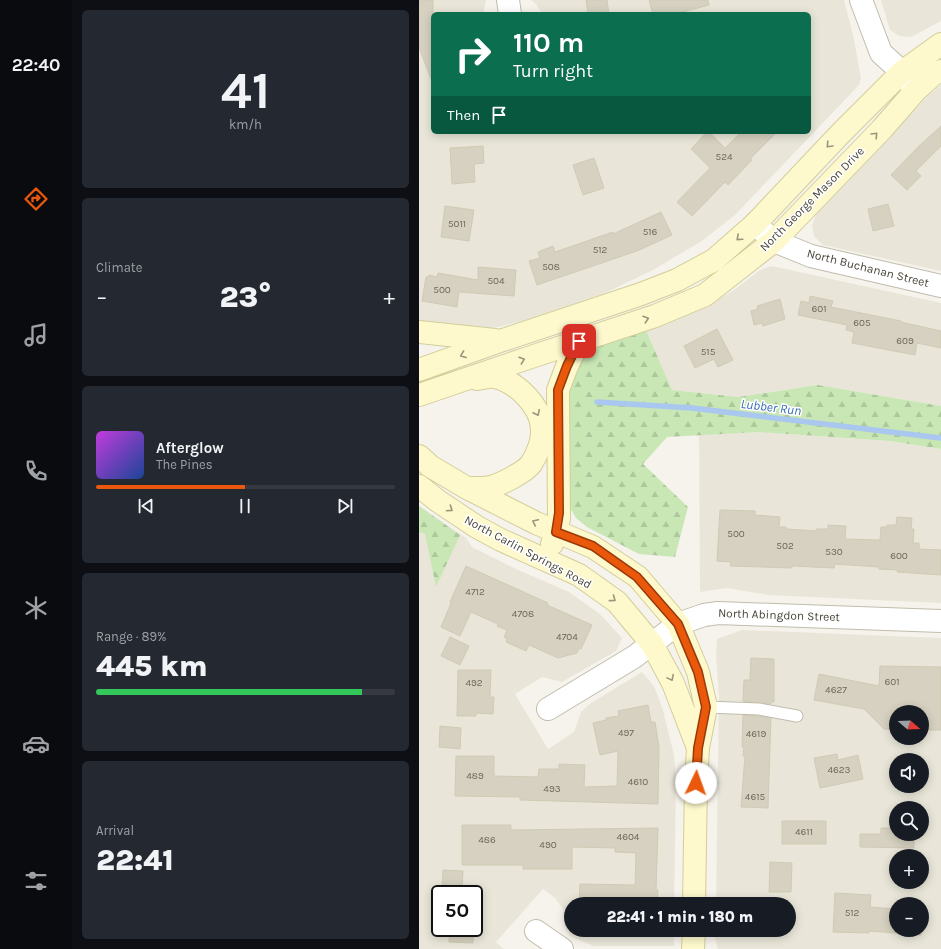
<!DOCTYPE html>
<meta charset="utf-8">
<style>
:root{--surface:#171b24;--page:#242831;--text:#f1f3f6;--muted:#9ea1a6;--line:#363941;--accent:#ea580c}
body{margin:0;font-family:Karla,sans-serif;background:var(--page);color:var(--text);height:100vh;display:flex;flex-direction:column;font-size:15px;white-space:nowrap}
*{box-sizing:border-box;margin:0}
p{font-size:13px;color:var(--muted)}
.icon{flex:none;width:22px;height:22px;fill:none;stroke:currentColor;stroke-width:2;stroke-linecap:round;stroke-linejoin:round}
.map{position:relative;flex:1;overflow:hidden}
.details{display:flex;flex-direction:column;gap:10px;padding:10px;background:#0d0f14;width:347px}
.details>*{flex:none}
.hud{position:absolute;left:12px;top:12px;width:380px;height:122px;border-radius:6px;box-shadow:0 2px 10px #0003;background:#0b6e4f;color:#fff;overflow:hidden}
.needle{width:26px;rotate:109deg}
.controls{position:absolute;left:470px;top:705px;display:grid;gap:8px}
.controls a{display:grid;place-items:center;width:40px;height:40px;border-radius:50%;background:var(--surface);box-shadow:0 2px 10px #0003;font-size:20px}
.speed{position:absolute;left:12px;top:885px;display:flex;gap:8px;font-size:20px;font-weight:700;text-align:center}
.speed>*{display:grid;place-content:center;width:52px;height:52px;border-radius:50%;background:var(--surface);box-shadow:0 2px 10px #0003;line-height:1}
.speed .limit{border:2px solid #111;border-radius:6px;background:#fff;color:#111}
.pin{position:absolute;display:grid;place-items:center;width:34px;height:34px;color:#fff;margin:-17px;border-radius:8px;box-shadow:0 2px 6px #0006}
.me{position:absolute;width:44px;margin:-22px;rotate:3deg;stroke-linejoin:round;filter:drop-shadow(0 0 3px #0008)}
.turn{display:flex;align-items:center;gap:14px;height:84px;padding:0 16px;font-size:18px}
.turn .icon{width:52px;height:52px;stroke-width:2.5}
.turn b{display:block;font-size:28px;line-height:34px}
.then{display:flex;align-items:center;height:38px;padding:0 16px;background:#0003;gap:8px;font-size:15px}
.big{font-size:30px;font-weight:800;line-height:1.1}
.details .widget{flex:1;display:flex;flex-direction:column;justify-content:center;gap:6px;min-width:0;padding:0 14px;border-radius:6px;background:var(--page)}
.details .dial{align-items:center;gap:0}
.dial b{font-size:52px;line-height:1}
.song{display:flex;align-items:center;gap:12px}
.cover{width:48px;height:48px;border-radius:6px;background:linear-gradient(135deg,hsl(290 70% 55%),hsl(220 70% 35%))}
.played{height:4px;border-radius:2px;background:linear-gradient(90deg,var(--accent) 50%,var(--line) 50%)}
.keys{display:flex;justify-content:space-around;direction:ltr}
.heat{display:flex;justify-content:space-between;align-items:center;font-size:22px;direction:ltr}
.charge{height:6px;border-radius:3px;background:linear-gradient(90deg,#34c759 89%,var(--line) 0)}
.trip{position:absolute;left:145px;top:897px;width:232px;height:40px;border-radius:20px;background:var(--surface);box-shadow:0 2px 10px #0003;font-weight:800;line-height:40px;text-align:center}
main{display:flex;flex:1;min-height:0}
.menu{display:flex;flex-direction:column;width:72px;justify-content:space-around;align-items:center;background:#090b0e;color:var(--muted)}
.menu .icon{width:28px;height:28px}
.menu .current{color:var(--accent)}
.menu b{font-size:18px;color:var(--text)}
.map>svg:first-child{display:block}
.residential{fill:#e9e6d9;fill-rule:evenodd}
.forest{fill:url(#forest-firs)}
.lines{fill:none;stroke-linecap:round;stroke-linejoin:round}
.stream{stroke:#aac7ef;stroke-width:5.5}
.building{fill:#d6d1c0;stroke:#d1cab4}
.lane-casing{stroke:#c0bdad;stroke-width:13}
.street-casing{stroke:#c0bdad;stroke-width:24}
.secondary-casing{stroke:#d3cd9b;stroke-width:24}
.lane{stroke:#fff;stroke-width:11}
.street{stroke:#fff;stroke-width:22}
.secondary{stroke:#fdf9cc;stroke-width:22}
.oneway{stroke:#9a967b}
.route-casing{stroke:#983908;stroke-width:10}
.route{stroke:#ea580c;stroke-width:7}
.labels{text-anchor:middle;dominant-baseline:central;stroke-width:3;stroke-linejoin:round;paint-order:stroke}
.number-label{font-size:10px;fill:#6c685b}
.street-label{font-size:12px;fill:#494539;stroke:#fff}
.water-label{font-size:13px;font-style:italic;fill:#3468b3;stroke:#fff}
</style>
<main>
<nav class="menu">
<b>22:40</b>
<svg class="icon current" aria-label="directions" viewBox="0 0 24 24"><path d="M12 3l9 9-9 9-9-9zM9 14v-3h6M13 9l2 2-2 2"/></svg>
<svg class="icon" aria-label="music" viewBox="0 0 24 24"><path d="M9 18V5l10-2v13"/><circle cx="6" cy="18" r="3"/><circle cx="16" cy="16" r="3"/></svg>
<svg class="icon" aria-label="phone" viewBox="0 0 24 24"><path d="M5 4h4l2 5-3 2q2 4 5 5l2-3 5 2v4C11 20 4 13 5 4z"/></svg>
<svg class="icon" aria-label="climate" viewBox="0 0 24 24"><path d="M12 3v18M4 7l16 10M4 17L20 7"/></svg>
<svg class="icon" aria-label="car" viewBox="0 0 24 24"><path d="M5 17H2v-5l4-1 3-4h7l3 4 3 1v5h-3M9 17h6M6 11h13"/><circle cx="7" cy="17" r="2"/><circle cx="17" cy="17" r="2"/></svg>
<svg class="icon" aria-label="filters" viewBox="0 0 24 24"><path d="M4 7h16M4 17h16"/><circle cx="9" cy="7" r="2"/><circle cx="15" cy="17" r="2"/></svg>
</nav>
<section class="details">
<div class="widget dial"><b>41</b><p>km/h</p></div>
<div class="widget"><p>Climate</p>
<div class="heat"><a>−</a><b class="big">23°</b><a>+</a></div>
</div>
<div class="widget">
<div class="song"><i class="cover"></i><div><b>Afterglow</b><p>The Pines</p></div></div>
<div class="played"></div>
<div class="keys"><svg class="icon" aria-label="previous" viewBox="0 0 24 24"><path d="M18 5L8 12l10 7zM5 5v14"/></svg><svg class="icon" aria-label="pause" viewBox="0 0 24 24"><path d="M8 5v14M16 5v14"/></svg><svg class="icon" aria-label="next" viewBox="0 0 24 24"><path d="M6 5l10 7-10 7zM19 5v14"/></svg></div>
</div>
<div class="widget"><p>Range · 89%</p><b class="big">445 km</b><div class="charge"></div></div>
<div class="widget"><p>Arrival</p><b class="big">22:41</b></div>
</section>
<div class="map">
<svg width="522" height="949" viewBox="0 0 522 949">
<defs>
<pattern id="forest-firs" width="22" height="20" patternUnits="userSpaceOnUse"><rect width="22" height="20" fill="#c8e7b5"/><path d="M5 1l3.5 6h-7zM16 11l3.5 6h-7z" fill="#adc89c"/></pattern>
</defs>
<rect width="100%" height="100%" fill="#f5f3eb"/>
<!-- residential -->
<path class="residential" d="M0 0H67L64 14H14V132H390V14H123L118 5 112 0H425L434 35 442 78 440 85 316 215 283 241 234 270 186 293 107 320 79 327 53 330 0 322Z
M462 0H522V21L492 37 480 36 471 30Z
M522 85V271L404 245 395 236 393 226 398 212 437 170 510 95Z
M353 266 522 303V406L399 385 319 397 253 390 227 330 285 308 315 290 341 270Z
M341 432 471 441 522 449V603L349 595 308 588 281 592 280 435Z
M0 506 47 538 53 547 97 569 150 592 181 614 203 638 197 651 143 682 123 677 96 694 129 749 155 732 162 712 172 703 223 672 235 686 244 710 255 755 257 782 255 904H152V930H255V946H175L151 936 145 927 144 909 136 898 124 889 77 942 85 949H0ZM21 894H55V928H21Z
M323 630 522 638V949H299L294 930H370V904H297L300 695 297 656 298 639ZM477 712H503V738H477ZM477 760H503V786H477ZM477 808H503V834H477ZM477 856H503V882H477ZM477 904H503V930H477Z"/>
<!-- forest -->
<path class="forest" d="M227 330 253 390 319 397 399 385 522 406V449L471 441 341 432 248 437 224 464 269 507 256 557 220 554 168 527 157 518 149 504 146 488 151 373C156 365 161 357 169 351 179 343 213 335 227 330Z
M0 506 41 535 17 587 6 534 0 532Z"/>
<g class="lines">
<!-- stream -->
<path class="stream" d="M178 402 273 408 522 438"/>
</g>
<!-- building -->
<path class="building" d="M0 0H14V81H13L0 48Z
M167 0H188L190 14H169Z
M230 0H289L290 5 256 14H234Z
M522 126V146L497 171 502 176 488 190 472 175 500 146Z
M288 132H290L306 148 322 132H358L331 159 333 160 309 185 306 182 273 216 258 202 291 168 272 149Z
M64 146 65 163 55 164 56 182 33 184 31 148Z
M175 158 185 188 164 195 154 165Z
M469 204 475 226 454 231 449 209Z
M26 206 55 210 50 241 22 237Z
M242 212 253 235 218 251 118 285 110 261 121 258 119 252 134 246 136 252 194 232V234Z
M59 267 97 270 95 296 40 292 38 307 3 301 7 277H9L10 275 18 277 19 273 59 280Z
M391 296 414 301 412 307 482 321V322L522 331V348L498 343 496 355 433 343 435 332 427 330 428 325 379 315 382 301 390 303Z
M361 299 366 319 344 326 343 323 335 325 332 311 339 309 338 306Z
M298 329 314 360 299 367 295 359 276 368 265 346Z
M301 510 336 511V515L361 517 360 527H367V529L397 531V529H409V525L427 526 426 539 461 540 462 527H468V525H477L478 517 493 518 492 529H495L494 543H500V549L522 550V575L478 572 479 570 460 569V567L416 564 415 568 373 566V568L311 566 312 562 298 561Z
M47 566 129 603 128 605 173 625 162 649 160 648 158 653 139 658 110 645 107 651 87 642 88 639 85 637 88 630 78 626 79 624 52 612 41 636 22 627 32 603 31 602Z
M31 637 50 646 41 665 22 656Z
M332 658 355 659V702H352V704L324 701 325 680H331Z
M461 666 522 667V730H503V712H477V729H465L445 709 395 700 400 674 460 686Z
M39 670H72L71 697H75L74 714 57 713V716H38Z
M229 705 232 722H236L240 747 239 804 101 800V797L36 796 37 756H75V776L119 777 120 769H140V764L166 765 165 787 198 786 199 751 181 755 174 723 187 720V718L200 716 199 711Z
M324 715 339 716 352 718 349 808 322 807 326 756H324L325 747H323Z
M21 726 42 728 41 749 20 747Z
M418 754 419 760 439 755 444 779 401 788 395 758Z
M363 821H407V844H363Z
M43 825H92V830L239 828 237 890H239L238 904H160L161 884 216 885 217 853 196 852V848L153 847V869H104V865H43Z
M462 828H477V834H495V848L441 847V834H462Z
M351 862 373 863 372 892H350Z
M24 870 44 871 43 891H23Z
M416 893 452 895 451 907 477 909V930H502V935L450 931V933L414 932Z
M30 928H54V943L30 942Z"/>
<g class="lines">
<defs>
<path id="lane" d="M287 707 340 709 378 716"/>
<path id="street" d="M89 0 91 14
M442 0 462 53 483 72 495 88
M336 224 355 241 392 256 522 286
M129 709 215 657 259 624 285 615 299 613 522 621
M117 931 143 949"/>
<path id="secondary" d="M0 332 76 340
M0 370 81 341 222 294 258 280 295 260 336 224 422 133 483 72 522 44
M0 395 109 358 236 316 286 295 355 241 463 129 497 90 515 74 522 71
M0 456 11 466 48 488 117 523 174 547 219 577 259 624 279 672 287 707 279 748 277 783 275 904
M0 486 19 501 58 527 82 540 160 575 198 602 233 644 254 683 279 748
M48 488C56 488 67 489 75 486 84 483 106 472 112 464 118 455 124 440 123 429 122 406 98 382 76 377 71 376 64 378 58 379
M133 544 140 519 139 390 148 366 160 341
M274 949 275 930"/>
</defs>
<!-- lane casing -->
<use href="#lane" class="lane-casing"/>
<!-- street casing -->
<use href="#street" class="street-casing"/>
<!-- secondary casing -->
<use href="#secondary" class="secondary-casing"/>
<!-- lane -->
<use href="#lane" class="lane"/>
<!-- street -->
<use href="#street" class="street"/>
<!-- secondary -->
<use href="#secondary" class="secondary"/>
</g>
<!-- one-way arrows -->
<defs><path id="oneway-chevron" d="M-2-3.5L2.5 0L-2 3.5" fill="none" stroke-width="1.6" stroke-linecap="round" stroke-linejoin="round"/></defs>
<g class="oneway">
<use href="#oneway-chevron" transform="translate(456 135) rotate(-46)"/>
<use href="#oneway-chevron" transform="translate(410 145) rotate(133)"/>
<use href="#oneway-chevron" transform="translate(320 238) rotate(138)"/>
<use href="#oneway-chevron" transform="translate(227 319) rotate(-18)"/>
<use href="#oneway-chevron" transform="translate(44 355) rotate(159)"/>
<use href="#oneway-chevron" transform="translate(103 360) rotate(-19)"/>
<use href="#oneway-chevron" transform="translate(118 413) rotate(64)"/>
<use href="#oneway-chevron" transform="translate(31 509) rotate(34)"/>
<use href="#oneway-chevron" transform="translate(116 522) rotate(-155)"/>
<use href="#oneway-chevron" transform="translate(194 599) rotate(36)"/>
<use href="#oneway-chevron" transform="translate(252 678) rotate(62)"/>
</g>
<g class="lines">
<defs>
<path id="route" d="M160 341 148 366 139 390 140 513 137 532 174 546 218 577 259 624 279 672 287 707 279 748 277 783"/>
</defs>
<!-- route casing -->
<use href="#route" class="route-casing"/>
<!-- route -->
<use href="#route" class="route"/>
</g>
<g class="labels">
<!-- number labels -->
<g class="number-label">
<text x="305" y="157">524</text>
<text x="38" y="224">5011</text>
<text x="231" y="232">516</text>
<text x="181" y="250">512</text>
<text x="132" y="267">508</text>
<text x="77" y="281">504</text>
<text x="23" y="290">500</text>
<text x="400" y="309">601</text>
<text x="443" y="323">605</text>
<text x="486" y="341">609</text>
<text x="289" y="352">515</text>
<text x="317" y="534">500</text>
<text x="366" y="546">502</text>
<text x="415" y="552">530</text>
<text x="480" y="556">600</text>
<text x="56" y="592">4712</text>
<text x="104" y="614">4708</text>
<text x="148" y="637">4704</text>
<text x="473" y="682">601</text>
<text x="55" y="683">492</text>
<text x="417" y="690">4627</text>
<text x="207" y="733">497</text>
<text x="337" y="734">4619</text>
<text x="420" y="770">4623</text>
<text x="56" y="776">489</text>
<text x="219" y="782">4610</text>
<text x="133" y="789">493</text>
<text x="336" y="797">4615</text>
<text x="385" y="832">4611</text>
<text x="209" y="837">4604</text>
<text x="68" y="840">486</text>
<text x="129" y="845">490</text>
<text x="433" y="913">512</text>
</g>
<!-- street labels -->
<g class="street-label">
<text transform="translate(393 199) rotate(-45)">North George Mason Drive</text>
<text transform="translate(449 268) rotate(14)">North Buchanan Street</text>
<text transform="translate(109 552) rotate(28)">North Carlin Springs Road</text>
<text transform="translate(360 615) rotate(2)">North Abingdon Street</text>
</g>
<!-- water labels -->
<g class="water-label">
<text transform="translate(352 407) rotate(7)">Lubber Run</text>
</g>
</g>
</svg>
<div class="controls">
<a><svg class="needle" viewBox="-14 -14 28 28"><path d="M0-13l5 13h-10z" fill="#e53935"/><path d="M0 13l5-13h-10z" fill="#9ea1a6"/></svg></a>
<a><svg class="icon" aria-label="sound" viewBox="0 0 24 24"><path d="M4 9h4l5-4v14l-5-4H4zM17 9q2 3 0 6"/></svg></a>
<a><svg class="icon" aria-label="search" viewBox="0 0 24 24"><circle cx="10" cy="10" r="6"/><path d="M15 15l6 6"/></svg></a>
<a>+</a>
<a>−</a>
</div>
<div class="speed"><div class="limit">50</div></div>
<div class="pin" style="left:160px;top:341px;background:#d93025"><svg class="icon" aria-label="arrive" viewBox="0 0 24 24"><path d="M6 21V4h12l-3 4 3 4H6"/></svg></div>
<svg class="me" style="left:277px;top:783px" viewBox="-20 -20 40 40"><circle r="19" fill="#fff"/><path d="M0-13L10 11 0 6-10 11z" fill="#ea580c"/></svg>
<div class="trip">22:41 · 1 min · 180 m</div>
<div class="hud">
<div class="turn"><svg class="icon" aria-label="right" viewBox="0 0 24 24"><path d="M7 20v-9h11M14 6l5 5-5 5"/></svg><div><b>110 m</b>Turn right</div></div>
<div class="then">Then<svg class="icon" aria-label="arrive" viewBox="0 0 24 24"><path d="M6 21V4h12l-3 4 3 4H6"/></svg></div>
</div>
</div>
</main>
